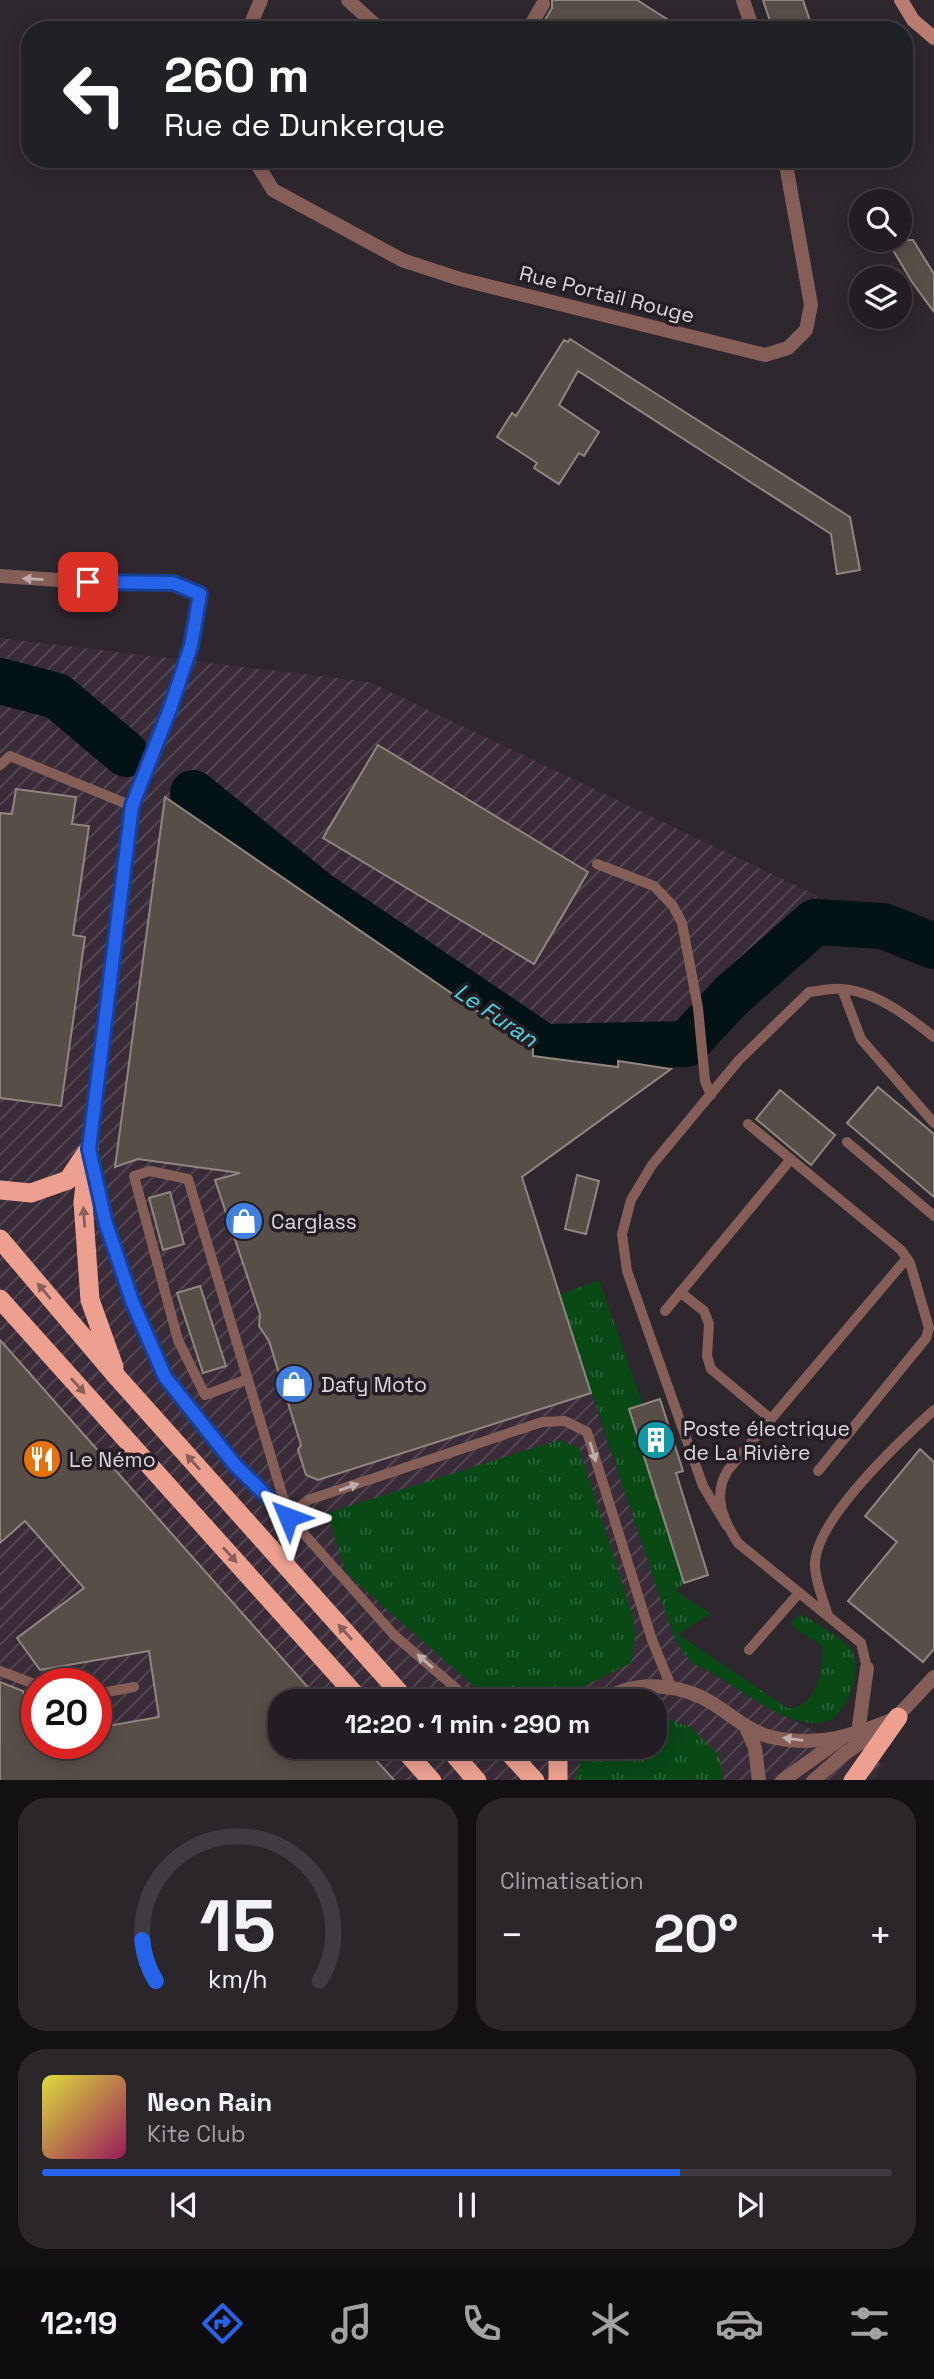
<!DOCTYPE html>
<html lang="fr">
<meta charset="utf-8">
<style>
:root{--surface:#221d22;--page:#2a262a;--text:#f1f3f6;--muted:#a2a2a5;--line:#3f3b40;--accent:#2563eb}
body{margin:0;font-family:"Space Grotesk",sans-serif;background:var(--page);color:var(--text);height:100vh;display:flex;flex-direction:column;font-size:26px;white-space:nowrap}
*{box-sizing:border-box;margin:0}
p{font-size:23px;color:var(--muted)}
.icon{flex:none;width:38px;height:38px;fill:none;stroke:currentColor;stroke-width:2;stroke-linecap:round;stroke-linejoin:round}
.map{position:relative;height:1780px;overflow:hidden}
.panel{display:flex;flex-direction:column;gap:18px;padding:18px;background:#131013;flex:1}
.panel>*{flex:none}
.guide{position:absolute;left:21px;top:21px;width:892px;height:147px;border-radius:28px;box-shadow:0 4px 18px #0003,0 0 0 2px var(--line);background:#202124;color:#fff;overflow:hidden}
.tools{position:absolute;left:849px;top:189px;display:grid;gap:14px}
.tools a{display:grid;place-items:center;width:63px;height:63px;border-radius:50%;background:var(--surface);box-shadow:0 4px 18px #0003,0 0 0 2px var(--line);font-size:35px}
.speed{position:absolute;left:21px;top:1668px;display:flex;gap:14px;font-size:35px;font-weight:700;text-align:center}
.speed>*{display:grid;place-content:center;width:91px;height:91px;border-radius:50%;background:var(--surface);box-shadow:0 4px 18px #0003,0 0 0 2px var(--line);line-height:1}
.speed .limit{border:10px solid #d22;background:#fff;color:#111}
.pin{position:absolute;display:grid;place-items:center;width:60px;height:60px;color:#fff;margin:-30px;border-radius:14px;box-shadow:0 4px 10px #0006}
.me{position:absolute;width:77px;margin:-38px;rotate:314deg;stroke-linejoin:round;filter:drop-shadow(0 0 5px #0008)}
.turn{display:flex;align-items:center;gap:24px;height:147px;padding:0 28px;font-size:32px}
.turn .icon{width:91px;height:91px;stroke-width:2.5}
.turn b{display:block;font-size:49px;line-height:60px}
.big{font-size:52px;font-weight:700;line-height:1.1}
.panel .card{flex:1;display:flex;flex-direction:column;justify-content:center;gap:10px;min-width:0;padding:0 24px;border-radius:28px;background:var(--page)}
.panel .dial{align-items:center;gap:0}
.dial svg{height:182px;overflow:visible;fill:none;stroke:var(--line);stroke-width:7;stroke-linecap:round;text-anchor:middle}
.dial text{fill:var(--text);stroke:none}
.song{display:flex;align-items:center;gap:21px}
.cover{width:84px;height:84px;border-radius:10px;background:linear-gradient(135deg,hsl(60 70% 55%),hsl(330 70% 35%))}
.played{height:7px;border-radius:4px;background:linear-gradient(90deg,var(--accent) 75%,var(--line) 75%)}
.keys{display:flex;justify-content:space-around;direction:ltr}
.heat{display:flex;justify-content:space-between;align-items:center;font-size:38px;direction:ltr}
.panel .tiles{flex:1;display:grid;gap:18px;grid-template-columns:1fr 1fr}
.card:last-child{grid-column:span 2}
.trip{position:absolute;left:268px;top:1689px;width:399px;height:70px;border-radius:28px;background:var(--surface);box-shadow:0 4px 18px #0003,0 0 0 2px var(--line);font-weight:700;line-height:70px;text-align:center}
.menu{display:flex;height:112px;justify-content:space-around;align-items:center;background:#0e0c0e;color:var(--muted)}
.menu .icon{width:49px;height:49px}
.menu .current{color:var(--accent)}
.menu b{font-size:32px;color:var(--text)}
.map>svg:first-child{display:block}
.industrial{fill:url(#industrial-furrows);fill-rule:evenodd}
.grass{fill:url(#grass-tufts)}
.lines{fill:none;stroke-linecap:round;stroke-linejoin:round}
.river{stroke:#031214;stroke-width:46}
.building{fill:#584e48;stroke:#91867f;stroke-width:2}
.service{stroke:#855f57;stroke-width:10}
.minor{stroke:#855f57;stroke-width:14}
.tertiary{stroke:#855f57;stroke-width:14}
.secondary{stroke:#b97c70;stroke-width:14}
.trunk{stroke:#eda090;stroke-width:19}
.oneway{fill:#beaeae}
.oneway2{fill:#885e5a}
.route-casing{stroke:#184099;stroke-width:18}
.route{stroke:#2563eb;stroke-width:12}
.labels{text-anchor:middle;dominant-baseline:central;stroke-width:7;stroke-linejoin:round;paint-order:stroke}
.street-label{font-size:21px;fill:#ddd8dd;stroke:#241d24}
.poi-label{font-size:21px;fill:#ddd8dd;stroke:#241d24;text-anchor:start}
.water-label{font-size:23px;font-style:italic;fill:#4cd4e3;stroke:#241d24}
</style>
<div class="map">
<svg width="934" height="1781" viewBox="0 0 934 1781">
<defs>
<pattern id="industrial-furrows" width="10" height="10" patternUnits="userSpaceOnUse" patternTransform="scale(1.75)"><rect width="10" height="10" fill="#392c38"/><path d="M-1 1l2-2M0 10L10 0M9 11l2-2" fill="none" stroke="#554a54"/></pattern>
<pattern id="grass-tufts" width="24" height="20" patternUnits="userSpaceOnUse" patternTransform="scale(1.75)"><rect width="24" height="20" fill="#084916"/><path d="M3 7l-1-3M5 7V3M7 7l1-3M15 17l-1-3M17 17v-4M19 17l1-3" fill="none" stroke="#2c6237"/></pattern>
</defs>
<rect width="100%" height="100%" fill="#2e272e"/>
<!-- industrial -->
<path class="industrial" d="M0 638 370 682 818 896 673 1038 662 1075 522 1177 591 1393 661 1600 692 1662 786 1717 885 1765 872 1780 0 1781ZM37 1684H96V1743H37ZM280 1701H654V1746H280Z"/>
<!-- grass -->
<path class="grass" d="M599 1280 643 1405 629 1409 684 1583 676 1591 711 1614 678 1634 787 1708C816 1710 823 1670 823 1647L793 1627 791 1621 802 1614C816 1624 840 1636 850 1648 866 1667 846 1721 821 1723 785 1727 745 1692 716 1675 708 1670 698 1667 692 1662 675 1648 669 1620 661 1600L559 1295Z
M559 1440 579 1448 633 1617 636 1634 631 1663 584 1686 565 1701H506L477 1689 346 1573 327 1513Z
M655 1714 690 1727 719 1755 723 1780H575L586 1747 654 1746Z"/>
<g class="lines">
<!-- river -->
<path class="river" d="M0 681 57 696 126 754
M193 793 318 894 544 1047 686 1044 733 994 815 922 883 926 934 946"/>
</g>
<!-- building -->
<path class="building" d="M552 0H637L684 30H550L542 25 552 8Z
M763 0H803L813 30H773Z
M887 240H913L934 274V312L912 282Z
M570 339 850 517 860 570 837 574 831 534 578 371 559 405 599 432 584 456 579 453 559 484 534 468 537 463 497 437 512 413 516 416 564 340 568 342Z
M378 745 588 872 534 964 323 838Z
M16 789 76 797 72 824 89 826 73 935 85 937 61 1106 0 1098V813L12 814Z
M165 797 533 1049V1056L618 1067V1061L671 1069 522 1177 591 1393 318 1480 306 1475 298 1450 301 1445 269 1341 259 1326 260 1314 215 1180 240 1173 138 1159 115 1167Z
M878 1087 934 1134V1197L847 1123Z
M780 1090 835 1135 811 1165 756 1119Z
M577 1175 599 1181 586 1234 565 1229Z
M170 1192 184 1244 163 1250 149 1198Z
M200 1286 226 1366 203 1373 177 1293Z
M0 1340 320 1701H280V1746H363L395 1781H0V1682L23 1691 27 1714 37 1712V1743H96V1728L159 1717 149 1651 40 1670 17 1638 84 1588 25 1521 0 1543Z
M660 1399 683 1471 676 1473 708 1575 684 1583 629 1409Z
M920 1449 934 1462V1649L923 1662 848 1601 897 1542 865 1516Z"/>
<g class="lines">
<!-- service -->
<path class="service" d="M0 765 10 756 132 806
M597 864 654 886 673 906 682 923 698 1008 705 1081 711 1095
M842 989 861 1039 934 1123
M748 1124 901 1250 910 1263 929 1328 926 1338 818 1471
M847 1142 934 1216
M92 1166 106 1224 132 1301 165 1377 235 1465 288 1516 394 1635 465 1696 480 1701
M680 1292 704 1311 709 1324 707 1356 711 1369 771 1419
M665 1311 791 1159
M248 1379 205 1395 178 1340 134 1176 150 1171 188 1179 288 1514
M288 1516 308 1500 542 1422 565 1421 587 1432 652 1640 672 1689
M727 1526 703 1486 627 1271 622 1234 631 1200 652 1165 739 1060 809 992C819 991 831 988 842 989 875 991 909 1017 934 1037
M828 1615C823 1600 816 1583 815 1567 812 1522 901 1440 934 1410
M749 1650 799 1593
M867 1668 861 1643 738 1543C723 1520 712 1495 728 1470L907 1258
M0 1671 37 1685
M96 1694 134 1687"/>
<!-- minor -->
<path class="minor" d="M348 0 381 30
M743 0 753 30
M248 30 261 0
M528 30 543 4
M254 159 273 190 402 260 460 279 765 355 788 348 806 330 811 305 785 159
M0 576 88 582 173 583 200 594 191 646 170 709 132 806 89 1149
M858 1733 867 1668
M782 1781 842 1738"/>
<!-- tertiary -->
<path class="tertiary" d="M603 1701C631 1681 670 1683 701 1697 726 1709 744 1730 771 1737 818 1748 854 1735 897 1718
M892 1722 934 1677
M746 1727 755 1748 759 1781
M813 1781 844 1754 875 1733"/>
<!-- secondary -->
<path class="secondary" d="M901 0 913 20 934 38"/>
<!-- trunk -->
<path class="trunk" d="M89 1149 83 1202 90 1300 114 1367
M0 1190 31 1193 68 1180 86 1153
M0 1239 118 1378 407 1701
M0 1299 361 1701
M401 1746 432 1781
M447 1746 477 1781
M503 1746 535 1781
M558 1781V1755L563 1746
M853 1781 898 1717"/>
</g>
<!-- one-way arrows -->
<defs><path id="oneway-solid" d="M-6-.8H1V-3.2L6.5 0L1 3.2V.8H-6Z" transform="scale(1.75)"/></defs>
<g class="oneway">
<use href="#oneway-solid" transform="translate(33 579) rotate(-177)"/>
<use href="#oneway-solid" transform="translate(593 1452) rotate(73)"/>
<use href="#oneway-solid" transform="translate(349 1487) rotate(-19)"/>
<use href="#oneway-solid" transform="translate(425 1661) rotate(-139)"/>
<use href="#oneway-solid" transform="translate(793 1739) rotate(-173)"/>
</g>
<g class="oneway2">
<use href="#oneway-solid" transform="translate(84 1217) rotate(-94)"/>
<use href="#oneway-solid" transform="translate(44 1291) rotate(-130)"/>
<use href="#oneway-solid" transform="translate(78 1386) rotate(48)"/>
<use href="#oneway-solid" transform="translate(193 1462) rotate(-132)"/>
<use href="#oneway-solid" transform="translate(230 1555) rotate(48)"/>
<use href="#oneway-solid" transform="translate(345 1632) rotate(-132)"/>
</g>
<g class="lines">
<defs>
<path id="route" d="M88 582 173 583 200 594 191 646 170 709 132 806 89 1149 106 1224 115 1250 132 1301 165 1377 235 1465 288 1517"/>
</defs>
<!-- route casing -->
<use href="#route" class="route-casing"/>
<!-- route -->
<use href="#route" class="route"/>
</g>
<!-- icons -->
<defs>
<symbol id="shop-disc" viewBox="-11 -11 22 22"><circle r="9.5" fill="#3f7fe0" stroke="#241d24"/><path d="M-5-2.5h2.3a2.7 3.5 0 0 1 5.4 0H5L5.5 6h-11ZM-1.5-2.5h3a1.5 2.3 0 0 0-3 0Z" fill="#fff"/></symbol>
<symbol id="building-disc" viewBox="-11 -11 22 22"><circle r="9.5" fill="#0f9aa8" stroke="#241d24"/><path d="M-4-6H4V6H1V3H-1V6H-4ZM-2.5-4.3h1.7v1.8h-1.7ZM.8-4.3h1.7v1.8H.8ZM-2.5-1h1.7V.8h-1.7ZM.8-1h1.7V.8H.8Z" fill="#fff"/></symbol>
<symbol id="restaurant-disc" viewBox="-11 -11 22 22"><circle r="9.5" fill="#e8710a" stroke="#241d24"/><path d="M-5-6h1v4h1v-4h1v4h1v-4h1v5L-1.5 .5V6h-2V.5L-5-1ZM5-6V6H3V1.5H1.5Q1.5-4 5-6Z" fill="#fff"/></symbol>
</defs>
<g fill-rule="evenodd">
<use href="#shop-disc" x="222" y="1199" width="44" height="44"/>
<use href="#shop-disc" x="272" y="1362" width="44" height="44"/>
<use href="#building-disc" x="634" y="1418" width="44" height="44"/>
<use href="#restaurant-disc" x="20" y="1437" width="44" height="44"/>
</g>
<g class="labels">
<!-- street labels -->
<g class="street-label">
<text transform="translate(607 294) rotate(14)">Rue Portail Rouge</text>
</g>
<!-- poi labels -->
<g class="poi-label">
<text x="271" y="1221">Carglass</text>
<text x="321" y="1384">Dafy Moto</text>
<text x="683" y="1428">Poste électrique<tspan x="683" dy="24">de La Rivière</tspan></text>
<text x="69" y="1459">Le Némo</text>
</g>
<!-- water labels -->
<g class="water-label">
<text transform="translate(496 1015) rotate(34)">Le Furan</text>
</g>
</g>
</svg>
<div class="tools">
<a><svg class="icon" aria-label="search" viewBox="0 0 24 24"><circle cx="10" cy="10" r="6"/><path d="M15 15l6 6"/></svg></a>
<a><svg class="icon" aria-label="layers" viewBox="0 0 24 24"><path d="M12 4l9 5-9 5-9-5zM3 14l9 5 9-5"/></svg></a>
</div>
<div class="speed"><div class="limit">20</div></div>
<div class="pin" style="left:88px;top:582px;background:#d93025"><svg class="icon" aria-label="arrive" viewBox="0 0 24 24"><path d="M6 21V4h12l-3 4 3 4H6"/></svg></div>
<svg class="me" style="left:288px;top:1517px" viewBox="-20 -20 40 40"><path d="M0-17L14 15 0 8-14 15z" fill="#2563eb" stroke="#fff" stroke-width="4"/></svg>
<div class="trip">12:20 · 1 min · 290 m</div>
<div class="guide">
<div class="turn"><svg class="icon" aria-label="left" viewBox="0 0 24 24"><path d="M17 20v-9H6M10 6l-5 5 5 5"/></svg><div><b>260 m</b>Rue de Dunkerque</div></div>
</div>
</div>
<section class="panel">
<div class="tiles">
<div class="card dial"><svg viewBox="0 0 100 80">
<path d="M14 69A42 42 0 1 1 86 69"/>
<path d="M14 69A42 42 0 0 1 8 51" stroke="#2563eb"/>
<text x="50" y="56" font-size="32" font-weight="700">15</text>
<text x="50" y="72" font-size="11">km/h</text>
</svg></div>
<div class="card"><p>Climatisation</p>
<div class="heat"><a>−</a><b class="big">20°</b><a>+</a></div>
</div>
<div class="card">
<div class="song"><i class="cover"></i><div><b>Neon Rain</b><p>Kite Club</p></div></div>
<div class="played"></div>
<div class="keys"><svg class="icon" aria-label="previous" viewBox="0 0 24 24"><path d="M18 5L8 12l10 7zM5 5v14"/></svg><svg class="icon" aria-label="pause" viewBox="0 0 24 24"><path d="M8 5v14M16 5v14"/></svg><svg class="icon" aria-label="next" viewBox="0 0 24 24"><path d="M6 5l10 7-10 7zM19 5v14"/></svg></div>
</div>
</div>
</section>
<nav class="menu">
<b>12:19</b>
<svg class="icon current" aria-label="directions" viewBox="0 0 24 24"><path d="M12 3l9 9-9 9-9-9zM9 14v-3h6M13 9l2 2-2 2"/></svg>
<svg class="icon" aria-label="music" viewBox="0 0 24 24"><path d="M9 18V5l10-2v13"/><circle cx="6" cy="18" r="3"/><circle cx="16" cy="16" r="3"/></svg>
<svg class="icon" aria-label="phone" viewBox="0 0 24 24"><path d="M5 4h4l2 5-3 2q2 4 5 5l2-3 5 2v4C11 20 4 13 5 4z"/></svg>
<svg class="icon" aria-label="climate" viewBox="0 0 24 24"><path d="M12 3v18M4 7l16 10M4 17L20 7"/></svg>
<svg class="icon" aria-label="car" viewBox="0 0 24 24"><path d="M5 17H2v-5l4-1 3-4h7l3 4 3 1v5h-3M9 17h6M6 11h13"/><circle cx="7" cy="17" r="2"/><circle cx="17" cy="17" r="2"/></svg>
<svg class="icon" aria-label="filters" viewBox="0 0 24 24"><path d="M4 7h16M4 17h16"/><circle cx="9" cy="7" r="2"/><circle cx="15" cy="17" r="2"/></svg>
</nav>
